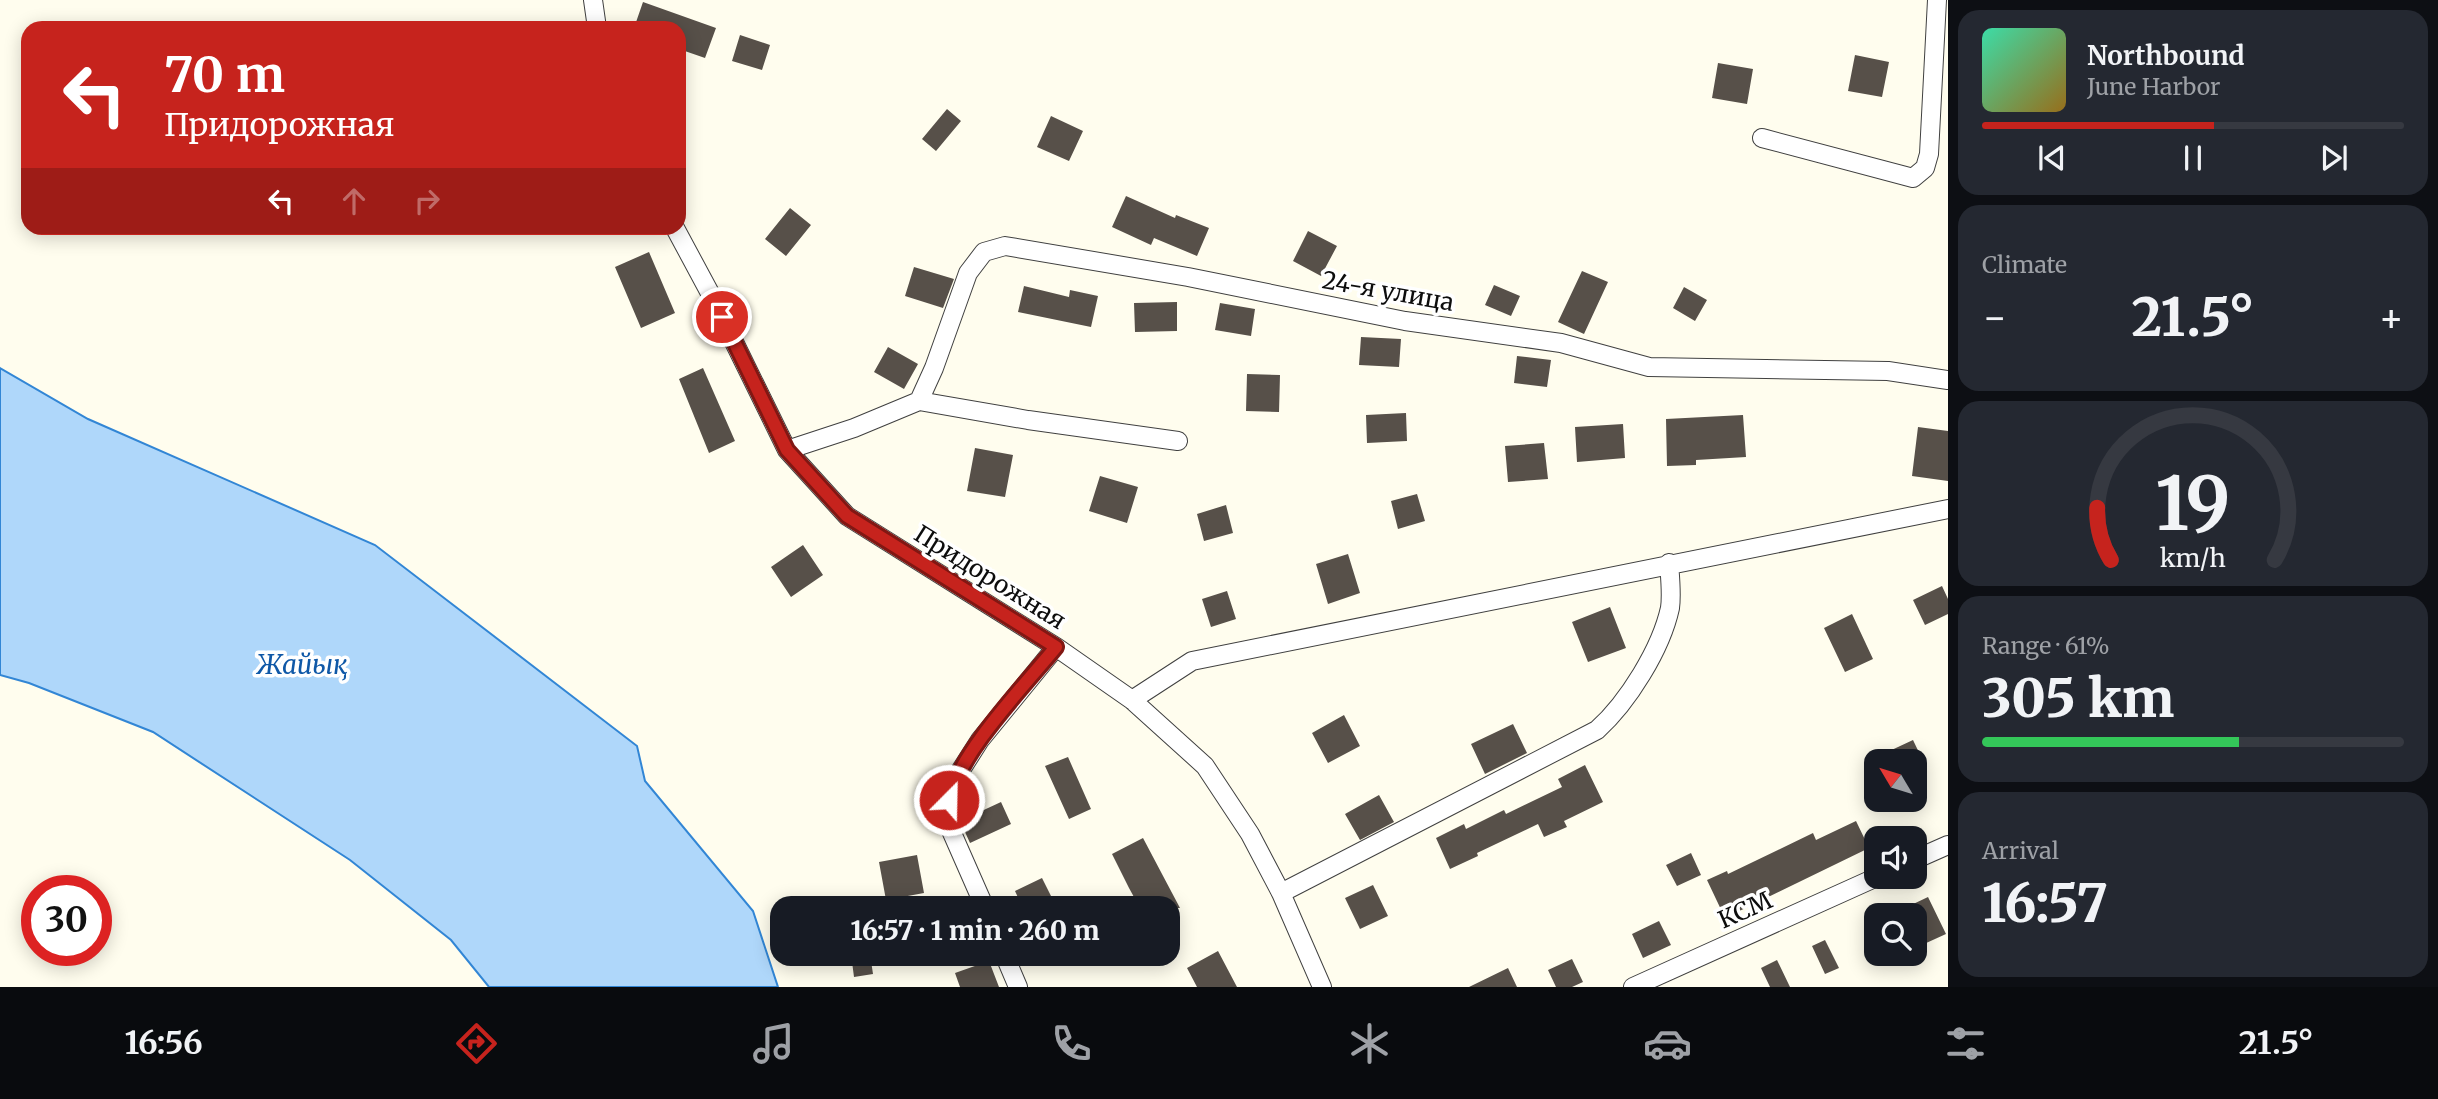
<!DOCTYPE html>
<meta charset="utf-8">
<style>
:root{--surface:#171b24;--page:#242831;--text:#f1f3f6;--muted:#9ea1a6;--line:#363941;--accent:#c6231d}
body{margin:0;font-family:Merriweather,serif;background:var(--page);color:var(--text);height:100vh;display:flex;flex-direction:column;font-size:26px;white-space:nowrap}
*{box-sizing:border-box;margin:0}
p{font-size:23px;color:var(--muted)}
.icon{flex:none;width:38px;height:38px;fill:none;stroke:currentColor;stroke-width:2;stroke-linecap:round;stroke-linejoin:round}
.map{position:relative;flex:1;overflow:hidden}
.sheet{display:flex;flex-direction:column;gap:10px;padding:10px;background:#0d0f14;width:490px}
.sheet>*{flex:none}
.banner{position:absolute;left:21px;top:21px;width:665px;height:214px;border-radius:21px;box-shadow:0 4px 18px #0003;background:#c6231d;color:#fff;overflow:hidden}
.needle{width:46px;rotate:308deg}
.tools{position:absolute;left:1864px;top:749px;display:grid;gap:14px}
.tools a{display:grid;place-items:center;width:63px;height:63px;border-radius:14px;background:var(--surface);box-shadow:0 4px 18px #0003;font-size:35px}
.speed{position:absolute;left:21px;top:875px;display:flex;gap:14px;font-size:35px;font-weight:700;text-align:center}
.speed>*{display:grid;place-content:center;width:91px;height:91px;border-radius:50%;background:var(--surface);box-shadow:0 4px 18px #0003;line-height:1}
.speed .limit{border:10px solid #d22;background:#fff;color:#111}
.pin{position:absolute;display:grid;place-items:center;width:60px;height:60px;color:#fff;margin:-30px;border:4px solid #fff;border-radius:50%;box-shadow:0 2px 7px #0007}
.me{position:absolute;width:77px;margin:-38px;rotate:23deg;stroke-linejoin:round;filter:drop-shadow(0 0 5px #0008)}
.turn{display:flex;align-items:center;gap:24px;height:147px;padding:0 28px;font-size:32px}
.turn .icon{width:91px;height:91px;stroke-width:2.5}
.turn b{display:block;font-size:49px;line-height:60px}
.lanes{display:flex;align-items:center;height:66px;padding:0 28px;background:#0003;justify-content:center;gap:35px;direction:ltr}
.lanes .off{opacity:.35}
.big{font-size:52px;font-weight:800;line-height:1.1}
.sheet .card{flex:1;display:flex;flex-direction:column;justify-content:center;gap:10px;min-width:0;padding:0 24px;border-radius:21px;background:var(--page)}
.sheet .dial{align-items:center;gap:0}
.dial svg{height:182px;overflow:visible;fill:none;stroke:var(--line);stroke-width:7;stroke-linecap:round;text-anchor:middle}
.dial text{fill:var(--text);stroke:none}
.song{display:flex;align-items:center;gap:21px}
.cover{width:84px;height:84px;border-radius:10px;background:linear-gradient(135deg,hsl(160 70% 55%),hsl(40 70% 35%))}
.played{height:7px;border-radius:4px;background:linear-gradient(90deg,var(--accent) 55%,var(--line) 55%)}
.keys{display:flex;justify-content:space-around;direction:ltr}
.heat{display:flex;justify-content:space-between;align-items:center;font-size:38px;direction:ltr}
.charge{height:10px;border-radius:5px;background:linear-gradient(90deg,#34c759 61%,var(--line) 0)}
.trip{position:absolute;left:770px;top:896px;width:410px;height:70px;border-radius:21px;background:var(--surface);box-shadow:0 4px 18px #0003;font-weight:800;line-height:70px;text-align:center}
.tab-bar{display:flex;height:112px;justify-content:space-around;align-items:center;background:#090b0e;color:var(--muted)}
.tab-bar .icon{width:49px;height:49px}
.tab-bar .on{color:var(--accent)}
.tab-bar b{font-size:32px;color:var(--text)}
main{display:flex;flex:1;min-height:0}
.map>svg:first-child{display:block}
.water{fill:#afd7fa;stroke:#3286d5;stroke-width:2}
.building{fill:#575049}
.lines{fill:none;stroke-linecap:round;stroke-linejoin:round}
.minor-casing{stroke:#404040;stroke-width:20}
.minor{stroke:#fff;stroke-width:18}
.route-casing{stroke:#811713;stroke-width:18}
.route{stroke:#c6231d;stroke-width:12}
.labels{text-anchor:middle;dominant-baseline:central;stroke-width:7;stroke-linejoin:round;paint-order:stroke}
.street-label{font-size:24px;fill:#0d0d0d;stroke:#fff}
.water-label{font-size:26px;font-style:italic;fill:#0f58a7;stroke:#fff}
</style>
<main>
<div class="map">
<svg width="1948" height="987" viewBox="0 0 1948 987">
<rect width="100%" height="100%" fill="#fffdee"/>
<!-- water -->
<path class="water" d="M0 368 88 419 375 545 637 746 645 781 753 911 778 987H489L451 940 350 860 153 732 29 683 0 675Z"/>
<!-- building -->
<path class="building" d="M643 2 716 28 705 58 679 49V28H634Z
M740 35 770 45 762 70 732 61Z
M1855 55 1889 62 1882 97 1848 91Z
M1718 63 1753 69 1747 104 1712 98Z
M947 109 961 121 936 151 922 139Z
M1051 116 1083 131 1069 161 1037 147Z
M1126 196 1175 218 1176 215 1209 228 1197 256 1154 238 1151 245 1112 227Z
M790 208 811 225 786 256 765 239Z
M1308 231 1337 246 1321 276 1293 261Z
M649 252 675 313 641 328 615 267Z
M914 267 954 279 943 308 905 296Z
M1582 271 1608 282 1584 334 1558 322Z
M1494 285 1520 296 1511 316 1485 305Z
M1024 286 1069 297 1070 290 1098 296 1091 327 1018 312Z
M1684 287 1707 300 1695 321 1673 308Z
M1177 302V331L1135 332 1134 303Z
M1220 303 1255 309 1251 336 1215 330Z
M1361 337 1401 339 1399 367 1359 365Z
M888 347 918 364 904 389 874 372Z
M1517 356 1551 360 1547 387 1514 383Z
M703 368 735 441 709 453 679 379Z
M1247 374 1280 375 1279 412 1246 411Z
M1406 413 1407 441 1367 443 1366 415Z
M1743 415 1746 457 1696 460V465L1667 466 1666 419Z
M1623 424 1625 458 1577 462 1575 427Z
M1918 427 1948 431V481L1912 476Z
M1544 443 1548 479 1508 482 1505 446Z
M975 448 1013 455 1005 497 967 491Z
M1100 476 1138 487 1127 523 1089 511Z
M1417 494 1425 521 1398 529 1391 501Z
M1226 505 1233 533 1204 541 1197 514Z
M803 545 823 575 791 597 771 567Z
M1348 554 1360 593 1328 604 1316 564Z
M1942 586 1948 599V614L1925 625 1913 600Z
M1227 591 1236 619 1211 627 1202 599Z
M1610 607 1626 648 1588 662 1572 622Z
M1852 614 1873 659 1845 672 1824 628Z
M1344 715 1360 746 1328 763 1312 733Z
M1513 724 1527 753 1485 774 1471 744Z
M1913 740 1923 761H1868Z
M1068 757 1091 809 1069 819 1045 766Z
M1585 765 1603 802 1564 821 1567 827 1544 837 1538 824 1477 853 1478 856 1450 869 1436 838 1464 824 1466 829 1504 810 1506 814 1562 787 1558 779Z
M1379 795 1394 822 1360 840 1345 814Z
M1001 802 1011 824 970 843 960 821Z
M1856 821 1869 848 1725 918 1707 880 1727 871 1728 874 1813 833 1816 840Z
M1143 838 1162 874 1180 908H1140L1129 888 1112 854Z
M1691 853 1701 875 1677 886 1666 865Z
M917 855 924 893 886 900 879 862Z
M1042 878 1057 908H1023L1015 891Z
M1373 885 1388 916 1360 929 1345 898Z
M1928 897 1946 934 1924 944 1914 923V915H1911L1907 907Z
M1659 921 1671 945 1643 958 1632 934Z
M1825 940 1839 968 1825 974 1812 946Z
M1218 951 1237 987H1197L1187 968Z
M851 954H870L873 974 854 977Z
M1572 959 1583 982 1572 987H1556L1548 970Z
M1777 960 1790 987H1770L1761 968Z
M989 961 999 987H960L955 973Z
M1508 968 1517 987H1469Z"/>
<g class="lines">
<defs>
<path id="minor" d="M593 0 597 28
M1762 138 1913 178 1925 168 1929 154 1937 0
M675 228 711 295 787 450 847 516 1056 647 1132 700 1205 766 1250 834 1281 893 1322 987
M919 401 934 368 968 273 984 252 1005 246 1188 277 1405 321 1561 343 1649 367 1888 371 1948 380
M787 450 854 428 919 401 1028 420 1178 441
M1132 700 1192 661 1948 509
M1914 860 1948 845
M1281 893 1597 730C1628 702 1661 649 1670 608 1672 594 1670 577 1669 563
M985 908 945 817 952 784 980 740 1056 647
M1004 954 1018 987
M1633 987 1877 877"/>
</defs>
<!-- minor casing -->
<use href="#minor" class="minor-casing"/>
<!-- minor -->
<use href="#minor" class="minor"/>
</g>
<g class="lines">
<defs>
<path id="route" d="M722 317 787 450 847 516 1056 647C1025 685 958 754 949 800"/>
</defs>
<!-- route casing -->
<use href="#route" class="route-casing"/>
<!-- route -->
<use href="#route" class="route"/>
</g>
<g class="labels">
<!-- street labels -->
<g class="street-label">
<text transform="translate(1388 291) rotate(10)">24-я улица</text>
<text transform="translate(990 577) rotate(32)">Придорожная</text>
<text transform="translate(1745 910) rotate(-24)">КСМ</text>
</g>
<!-- water labels -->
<g class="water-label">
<text x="302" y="664">Жайық</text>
</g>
</g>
</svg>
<div class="tools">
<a><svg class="needle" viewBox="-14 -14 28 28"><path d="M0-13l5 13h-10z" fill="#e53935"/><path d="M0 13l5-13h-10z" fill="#9ea1a6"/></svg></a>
<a><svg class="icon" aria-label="sound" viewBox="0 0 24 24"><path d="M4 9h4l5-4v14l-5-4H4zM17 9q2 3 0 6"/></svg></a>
<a><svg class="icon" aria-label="search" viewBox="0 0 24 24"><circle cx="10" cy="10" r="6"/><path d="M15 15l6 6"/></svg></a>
</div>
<div class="speed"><div class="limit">30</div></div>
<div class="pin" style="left:722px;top:317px;background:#d93025"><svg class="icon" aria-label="arrive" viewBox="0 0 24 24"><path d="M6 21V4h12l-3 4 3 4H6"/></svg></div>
<svg class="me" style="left:949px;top:800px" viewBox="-20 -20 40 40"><circle r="17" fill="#c6231d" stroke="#fff" stroke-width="3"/><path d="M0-11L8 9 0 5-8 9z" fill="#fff"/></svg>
<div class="trip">16:57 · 1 min · 260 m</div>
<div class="banner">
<div class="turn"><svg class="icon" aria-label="left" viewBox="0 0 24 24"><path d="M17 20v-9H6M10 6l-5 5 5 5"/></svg><div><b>70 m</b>Придорожная</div></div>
<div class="lanes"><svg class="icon" aria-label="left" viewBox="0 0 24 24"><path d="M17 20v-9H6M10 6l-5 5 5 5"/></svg><svg class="icon off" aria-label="ahead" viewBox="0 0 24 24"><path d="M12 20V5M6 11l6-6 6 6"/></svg><svg class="icon off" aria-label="right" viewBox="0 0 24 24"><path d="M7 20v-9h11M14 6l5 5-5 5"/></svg></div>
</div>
</div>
<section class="sheet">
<div class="card">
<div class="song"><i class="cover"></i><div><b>Northbound</b><p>June Harbor</p></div></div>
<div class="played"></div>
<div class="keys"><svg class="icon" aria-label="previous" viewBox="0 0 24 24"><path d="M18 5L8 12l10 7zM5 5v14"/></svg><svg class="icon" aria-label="pause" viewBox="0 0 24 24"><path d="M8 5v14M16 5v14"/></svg><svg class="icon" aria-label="next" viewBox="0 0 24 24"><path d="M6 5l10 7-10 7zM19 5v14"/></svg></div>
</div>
<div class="card"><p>Climate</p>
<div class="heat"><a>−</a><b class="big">21.5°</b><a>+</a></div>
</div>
<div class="card dial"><svg viewBox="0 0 100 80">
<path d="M14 69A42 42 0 1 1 86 69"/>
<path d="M14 69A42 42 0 0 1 8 46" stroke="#c6231d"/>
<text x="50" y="56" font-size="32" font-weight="700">19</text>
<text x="50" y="72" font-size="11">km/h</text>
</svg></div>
<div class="card"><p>Range · 61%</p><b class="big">305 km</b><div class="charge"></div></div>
<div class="card"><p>Arrival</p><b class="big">16:57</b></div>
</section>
</main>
<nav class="tab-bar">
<b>16:56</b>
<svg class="icon on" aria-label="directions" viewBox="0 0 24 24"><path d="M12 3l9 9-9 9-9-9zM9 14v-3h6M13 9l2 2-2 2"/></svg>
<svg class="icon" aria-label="music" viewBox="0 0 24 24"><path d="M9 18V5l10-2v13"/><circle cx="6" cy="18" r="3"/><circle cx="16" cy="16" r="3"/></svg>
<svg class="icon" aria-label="phone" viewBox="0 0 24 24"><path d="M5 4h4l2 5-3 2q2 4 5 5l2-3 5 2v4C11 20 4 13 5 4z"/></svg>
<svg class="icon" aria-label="climate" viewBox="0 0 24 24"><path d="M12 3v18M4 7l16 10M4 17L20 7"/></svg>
<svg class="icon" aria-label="car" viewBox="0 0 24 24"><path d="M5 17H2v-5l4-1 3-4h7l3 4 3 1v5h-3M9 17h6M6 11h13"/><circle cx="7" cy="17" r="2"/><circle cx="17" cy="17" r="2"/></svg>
<svg class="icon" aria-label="filters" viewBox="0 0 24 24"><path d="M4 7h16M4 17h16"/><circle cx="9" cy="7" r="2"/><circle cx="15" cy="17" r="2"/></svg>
<b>21.5°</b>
</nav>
